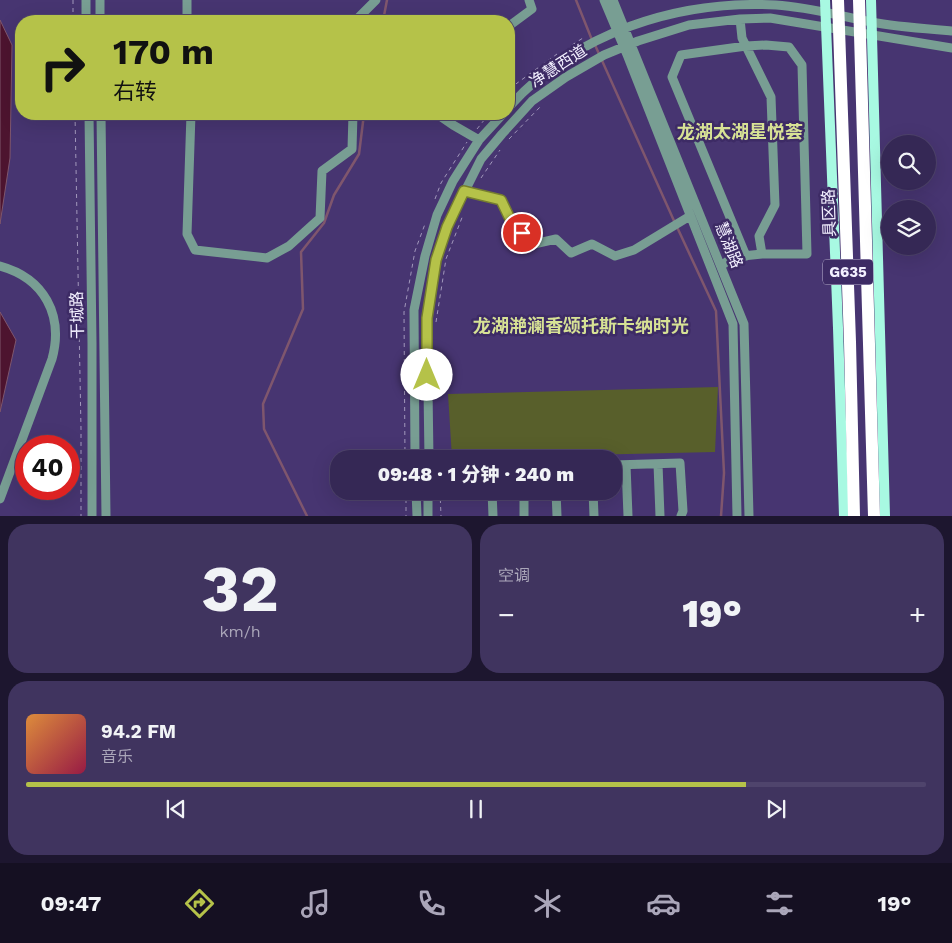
<!DOCTYPE html>
<html lang="zh">
<meta charset="utf-8">
<style>
:root{--surface:#352855;--page:#40345f;--text:#f1f3f6;--muted:#aaa6b9;--line:#4f446c;--accent:#b5c249}
body{margin:0;font-family:"Work Sans","Noto Sans SC",sans-serif;background:var(--page);color:var(--text);height:100vh;display:flex;flex-direction:column;font-size:19px;white-space:nowrap}
*{box-sizing:border-box;margin:0}
p{font-size:16px;color:var(--muted)}
.icon{flex:none;width:28px;height:28px;fill:none;stroke:currentColor;stroke-width:2;stroke-linecap:round;stroke-linejoin:round}
.map{position:relative;height:516px;overflow:hidden}
.drawer{display:flex;flex-direction:column;gap:8px;padding:8px;background:#1d162f;flex:1}
.drawer>*{flex:none}
.banner{position:absolute;left:15px;top:15px;width:500px;height:105px;border-radius:20px;box-shadow:0 5px 20px #0002,0 0 0 1px var(--line);background:#b5c249;color:#111;overflow:hidden}
.tools{position:absolute;left:881px;top:135px;display:grid;gap:10px}
.tools a{display:grid;place-items:center;width:55px;height:55px;border-radius:50%;background:var(--surface);box-shadow:0 5px 20px #0002,0 0 0 1px var(--line);font-size:25px}
.speed{position:absolute;left:15px;top:435px;display:flex;gap:10px;font-size:25px;font-weight:700;text-align:center}
.speed>*{display:grid;place-content:center;width:65px;height:65px;border-radius:50%;background:var(--surface);box-shadow:0 5px 20px #0002,0 0 0 1px var(--line);line-height:1}
.speed .limit{border:8px solid #d22;background:#fff;color:#111}
.pin{position:absolute;display:grid;place-items:center;width:42px;height:42px;color:#fff;margin:-21px;border:2px solid #fff;border-radius:50%;box-shadow:0 1px 5px #0007}
.me{position:absolute;width:55px;margin:-28px;rotate:0deg;stroke-linejoin:round;filter:drop-shadow(0 0 4px #0008)}
.turn{display:flex;align-items:center;gap:18px;height:105px;padding:0 15px;font-size:22px}
.turn .icon{width:65px;height:65px;stroke-width:2.5}
.turn b{display:block;font-size:35px;line-height:42px}
.big{font-size:38px;font-weight:800;line-height:1.1}
.drawer .card{flex:1;display:flex;flex-direction:column;justify-content:center;gap:8px;min-width:0;padding:0 18px;border-radius:20px;background:var(--page)}
.drawer .dial{align-items:center;gap:0}
.dial b{font-size:65px;line-height:1}
.song{display:flex;align-items:center;gap:15px}
.cover{width:60px;height:60px;border-radius:8px;background:linear-gradient(135deg,hsl(30 70% 55%),hsl(340 70% 35%))}
.played{height:5px;border-radius:2px;background:linear-gradient(90deg,var(--accent) 80%,var(--line) 80%)}
.keys{display:flex;justify-content:space-around;direction:ltr}
.heat{display:flex;justify-content:space-between;align-items:center;font-size:28px;direction:ltr}
.drawer .tiles{flex:1;display:grid;gap:8px;grid-template-columns:1fr 1fr}
.card:last-child{grid-column:span 2}
.trip{position:absolute;left:330px;top:450px;width:292px;height:50px;border-radius:20px;background:var(--surface);box-shadow:0 5px 20px #0002,0 0 0 1px var(--line);font-weight:800;line-height:50px;text-align:center}
.tab-bar{display:flex;height:80px;justify-content:space-around;align-items:center;background:#151022;color:var(--muted)}
.tab-bar .icon{width:35px;height:35px}
.tab-bar .active{color:var(--accent)}
.tab-bar b{font-size:22px;color:var(--text)}
.map>svg:first-child{display:block}
.green{fill:#585f2b}
.water{fill:#4d142f;stroke:#7f566d}
.lines{fill:none;stroke-linecap:round;stroke-linejoin:round}
.stream{stroke:#7f566d;stroke-width:2.5}
.path{stroke:#a298bc;stroke-width:1;stroke-dasharray:4 4;stroke-linecap:butt}
.minor{stroke:#789e93;stroke-width:9}
.major{stroke:#a8f9e2;stroke-width:10}
.highway{stroke:#fff;stroke-width:12}
.route-casing{stroke:#767e2f;stroke-width:12}
.route{stroke:#b5c249;stroke-width:9}
.labels{text-anchor:middle;dominant-baseline:central;stroke-width:5;stroke-linejoin:round;paint-order:stroke}
.shield{fill:#3d2b65;stroke:#bcb5d1;stroke-width:1}
.shield-label{font-size:15px;font-weight:bold;fill:#f3f0ff}
.street-label{font-size:16px;fill:#f3f0ff;stroke:#3d2b65}
.neighbourhood-label{font-size:18px;font-weight:bold;fill:#d7e295;stroke:#3d2b65}
</style>
<div class="map">
<svg width="952" height="516" viewBox="0 0 952 516">
<rect width="100%" height="100%" fill="#473571"/>
<!-- green -->
<path class="green" d="M718 387 715 452 452 458 448 394Z"/>
<!-- water -->
<path class="water" d="M0 20 12 45 10 158 0 224Z
M0 312 16 340 0 412Z"/>
<g class="lines">
<!-- stream -->
<path class="stream" d="M576 0 592 40
M383 21 387 0
M595 45 675 223
M677 227 716 311 724 473 721 516
M307 516 264 429 263 404 303 309 301 252 324 223 334 195 359 154 364 114"/>
<!-- path -->
<path class="path" d="M73 0V21
M572 45 583 38
M509 89 557 54
M75 114 81 429V516
M477 129 489 114
M509 139 541 106
M481 178 500 150
M435 199 441 183 467 142
M436 322 446 259 463 215
M405 459 404 312 415 251 425 224
M406 491V516
M440 491 441 516"/>
<!-- minor -->
<path class="minor" d="M86 0V21
M100 0V21
M187 0V21
M604 0 628 57 733 324 737 516
M613 0 744 324 749 516
M357 21V19L376 0
M509 26 532 9 529 0
M509 107C576 32 678 0 776 5 810 7 843 17 877 23 901 27 927 29 952 31
M89 114 92 343V516
M101 114 106 516
M191 114 187 234 195 250 267 258 289 246 320 218 322 171 352 149 353 114
M437 114 453 125 479 140
M465 191 501 200 512 223 534 244 556 239 571 253 592 244 615 256 634 250 690 216
M746 256 672 77 681 55 746 46 766 45 789 47 802 65 807 254H762
M0 266C44 278 64 315 52 359L0 499
M721 266 733 257 762 254 759 236 775 205 771 97 742 38 740 19
M415 459 414 310 425 256 437 215 453 181 479 140 503 114
M429 459 427 318 436 260 447 227 481 159 502 134 532 101 566 77 604 55 638 41 689 25 740 19 770 18 952 48
M658 464 660 516
M614 465 680 463 683 511 681 516
M626 465 628 516
M416 491 417 516
M428 491V516
M492 491 493 516
M524 491V516
M556 491 557 516
M593 491 594 516"/>
<!-- major -->
<path class="major" d="M825 0 838 328 844 516
M871 0 885 516"/>
<!-- highway -->
<path class="highway" d="M838 0 850 342 854 516
M859 0 874 516"/>
</g>
<g class="lines">
<defs>
<path id="route" d="M427 375V318L436 260 447 227 464 191 501 200 512 223 522 233"/>
</defs>
<!-- route casing -->
<use href="#route" class="route-casing"/>
<!-- route -->
<use href="#route" class="route"/>
</g>
<g class="labels">
<!-- shield labels -->
<rect class="shield" x="823" y="259.5" width="50" height="25" rx="4"/>
<g class="shield-label">
<text x="848" y="272">G635</text>
</g>
<!-- street labels -->
<g class="street-label">
<text transform="translate(558 66) rotate(-33)">净慧西道</text>
<text transform="translate(829 213) rotate(-92)">具区路</text>
<text transform="translate(729 245) rotate(68)">慧湖路</text>
<text transform="translate(77 315) rotate(-91)">干城路</text>
</g>
<!-- neighbourhood labels -->
<g class="neighbourhood-label">
<text x="740" y="131">龙湖太湖星悦荟</text>
<text x="581" y="325">龙湖滟澜香颂托斯卡纳时光</text>
</g>
</g>
</svg>
<div class="tools">
<a><svg class="icon" aria-label="search" viewBox="0 0 24 24"><circle cx="10" cy="10" r="6"/><path d="M15 15l6 6"/></svg></a>
<a><svg class="icon" aria-label="layers" viewBox="0 0 24 24"><path d="M12 4l9 5-9 5-9-5zM3 14l9 5 9-5"/></svg></a>
</div>
<div class="speed"><div class="limit">40</div></div>
<div class="pin" style="left:522px;top:233px;background:#d93025"><svg class="icon" aria-label="arrive" viewBox="0 0 24 24"><path d="M6 21V4h12l-3 4 3 4H6"/></svg></div>
<svg class="me" style="left:427px;top:375px" viewBox="-20 -20 40 40"><circle r="19" fill="#fff"/><path d="M0-13L10 11 0 6-10 11z" fill="#b5c249"/></svg>
<div class="trip">09:48 · 1 分钟 · 240 m</div>
<div class="banner">
<div class="turn"><svg class="icon" aria-label="right" viewBox="0 0 24 24"><path d="M7 20v-9h11M14 6l5 5-5 5"/></svg><div><b>170 m</b>右转</div></div>
</div>
</div>
<section class="drawer">
<div class="tiles">
<div class="card dial"><b>32</b><p>km/h</p></div>
<div class="card"><p>空调</p>
<div class="heat"><a>−</a><b class="big">19°</b><a>+</a></div>
</div>
<div class="card">
<div class="song"><i class="cover"></i><div><b>94.2 FM</b><p>音乐</p></div></div>
<div class="played"></div>
<div class="keys"><svg class="icon" aria-label="previous" viewBox="0 0 24 24"><path d="M18 5L8 12l10 7zM5 5v14"/></svg><svg class="icon" aria-label="pause" viewBox="0 0 24 24"><path d="M8 5v14M16 5v14"/></svg><svg class="icon" aria-label="next" viewBox="0 0 24 24"><path d="M6 5l10 7-10 7zM19 5v14"/></svg></div>
</div>
</div>
</section>
<nav class="tab-bar">
<b>09:47</b>
<svg class="icon active" aria-label="directions" viewBox="0 0 24 24"><path d="M12 3l9 9-9 9-9-9zM9 14v-3h6M13 9l2 2-2 2"/></svg>
<svg class="icon" aria-label="music" viewBox="0 0 24 24"><path d="M9 18V5l10-2v13"/><circle cx="6" cy="18" r="3"/><circle cx="16" cy="16" r="3"/></svg>
<svg class="icon" aria-label="phone" viewBox="0 0 24 24"><path d="M5 4h4l2 5-3 2q2 4 5 5l2-3 5 2v4C11 20 4 13 5 4z"/></svg>
<svg class="icon" aria-label="climate" viewBox="0 0 24 24"><path d="M12 3v18M4 7l16 10M4 17L20 7"/></svg>
<svg class="icon" aria-label="car" viewBox="0 0 24 24"><path d="M5 17H2v-5l4-1 3-4h7l3 4 3 1v5h-3M9 17h6M6 11h13"/><circle cx="7" cy="17" r="2"/><circle cx="17" cy="17" r="2"/></svg>
<svg class="icon" aria-label="filters" viewBox="0 0 24 24"><path d="M4 7h16M4 17h16"/><circle cx="9" cy="7" r="2"/><circle cx="15" cy="17" r="2"/></svg>
<b>19°</b>
</nav>
